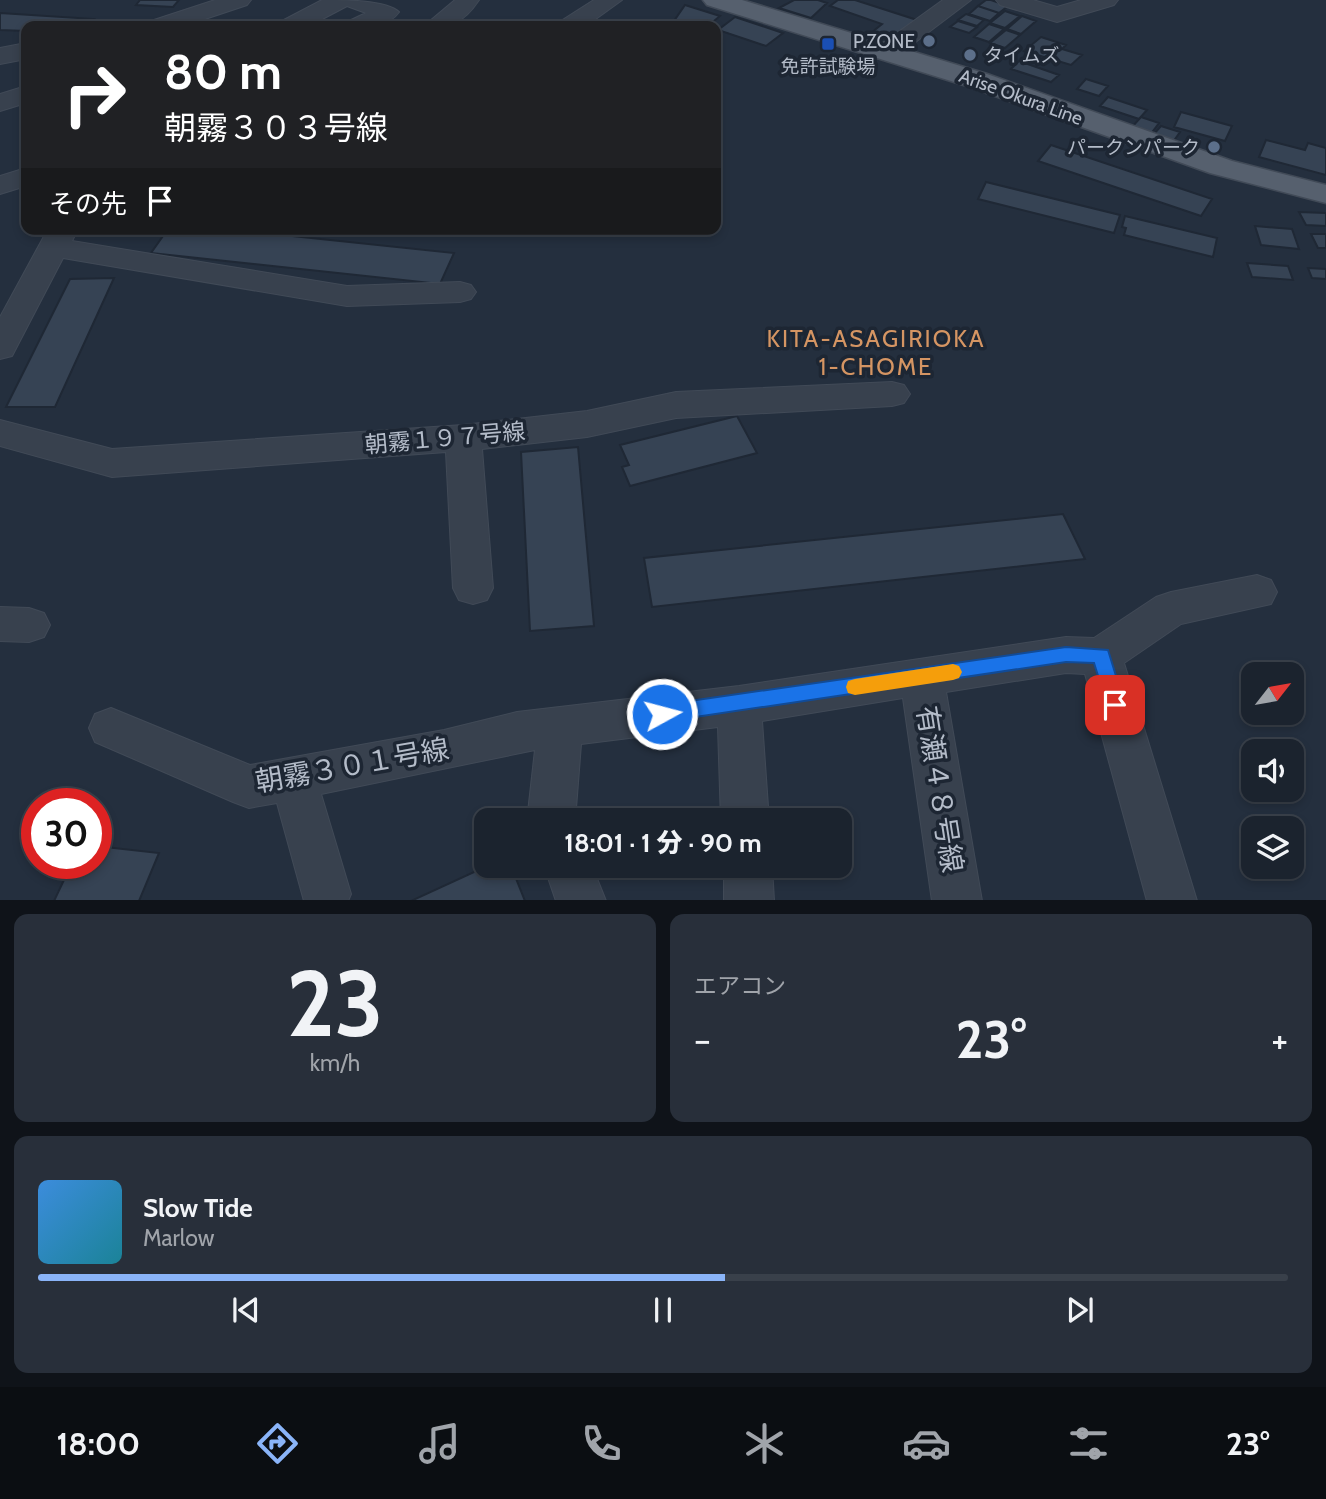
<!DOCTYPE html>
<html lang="ja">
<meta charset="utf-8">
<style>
:root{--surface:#1b232e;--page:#282f3a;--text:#f1f3f6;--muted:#a0a4aa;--line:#39404a;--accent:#8ab4f8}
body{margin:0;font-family:Cabin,"Noto Sans JP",sans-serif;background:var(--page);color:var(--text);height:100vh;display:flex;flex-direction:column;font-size:26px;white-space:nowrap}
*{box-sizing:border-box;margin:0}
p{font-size:23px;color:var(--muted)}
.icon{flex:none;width:38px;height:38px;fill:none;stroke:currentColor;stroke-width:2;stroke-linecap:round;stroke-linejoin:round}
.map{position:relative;height:900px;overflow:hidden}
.panel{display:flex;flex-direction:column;gap:14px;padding:14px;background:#0f1319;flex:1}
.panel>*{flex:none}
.banner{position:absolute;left:21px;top:21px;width:700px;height:214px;border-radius:14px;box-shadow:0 4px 10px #0003,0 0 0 2px var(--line);background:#202124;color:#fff;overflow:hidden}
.needle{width:46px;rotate:59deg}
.tools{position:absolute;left:1241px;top:662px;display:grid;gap:14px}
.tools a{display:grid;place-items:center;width:63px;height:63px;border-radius:14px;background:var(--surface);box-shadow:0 4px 10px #0003,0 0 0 2px var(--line);font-size:35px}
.speed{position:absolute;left:21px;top:788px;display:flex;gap:14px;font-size:35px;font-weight:700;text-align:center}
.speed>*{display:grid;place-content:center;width:91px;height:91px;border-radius:50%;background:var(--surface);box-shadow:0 4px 10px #0003,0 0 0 2px var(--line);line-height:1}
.speed .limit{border:10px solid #d22;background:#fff;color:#111}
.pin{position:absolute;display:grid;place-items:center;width:60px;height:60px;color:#fff;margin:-30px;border-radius:14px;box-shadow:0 4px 10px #0006}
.me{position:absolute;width:77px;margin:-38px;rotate:83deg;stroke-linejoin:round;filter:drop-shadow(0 0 5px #0008)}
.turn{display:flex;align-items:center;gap:24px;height:147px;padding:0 28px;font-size:32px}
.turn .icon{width:91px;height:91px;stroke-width:2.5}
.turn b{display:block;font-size:49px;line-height:60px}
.then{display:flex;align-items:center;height:66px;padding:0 28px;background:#0003;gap:14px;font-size:26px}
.big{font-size:52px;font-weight:800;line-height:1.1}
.panel .card{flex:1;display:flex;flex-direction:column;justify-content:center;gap:10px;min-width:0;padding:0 24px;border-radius:14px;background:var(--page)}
.panel .dial{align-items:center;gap:0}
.dial b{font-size:91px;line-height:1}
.song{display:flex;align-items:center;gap:21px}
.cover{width:84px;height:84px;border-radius:10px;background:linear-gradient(135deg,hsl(210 70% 55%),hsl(190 70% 35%))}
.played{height:7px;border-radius:4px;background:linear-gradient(90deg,var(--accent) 55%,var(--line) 55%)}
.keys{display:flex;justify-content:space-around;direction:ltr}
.heat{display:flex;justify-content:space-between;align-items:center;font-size:38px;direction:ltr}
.panel .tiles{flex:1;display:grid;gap:14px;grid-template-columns:1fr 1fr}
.card:last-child{grid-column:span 2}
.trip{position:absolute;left:474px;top:808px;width:378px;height:70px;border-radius:14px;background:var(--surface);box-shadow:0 4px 10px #0003,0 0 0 2px var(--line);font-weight:800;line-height:70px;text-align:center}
.menu{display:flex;height:112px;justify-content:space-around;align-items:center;background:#0b0e12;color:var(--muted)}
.menu .icon{width:49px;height:49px}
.menu .active{color:var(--accent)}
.menu b{font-size:32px;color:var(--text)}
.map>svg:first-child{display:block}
.building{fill:#364354;stroke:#1f2835;stroke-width:2}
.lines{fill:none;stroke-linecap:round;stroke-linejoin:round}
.minor-casing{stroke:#414a57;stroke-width:2}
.major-casing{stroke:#414a57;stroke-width:3}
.minor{fill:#38414e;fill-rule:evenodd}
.major{fill:#56606e;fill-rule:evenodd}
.route{fill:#1a73e8;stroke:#114b97;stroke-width:2}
.slow{fill:#f59e0b}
.service-dot{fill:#5c6f8a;stroke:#1d2633;stroke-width:2.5}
.transit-dot{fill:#1a4fb4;stroke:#1d2633;stroke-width:2.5}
.labels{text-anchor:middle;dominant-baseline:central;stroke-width:7;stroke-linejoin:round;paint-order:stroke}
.far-poi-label{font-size:19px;fill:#b4bcc9;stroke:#1d2633;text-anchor:end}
.far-street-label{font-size:19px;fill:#b4bcc9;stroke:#1d2633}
.street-label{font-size:23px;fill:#b4bcc9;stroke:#1d2633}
.neighbourhood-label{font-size:24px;letter-spacing:2px;fill:#d59563;stroke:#1d2633}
.near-street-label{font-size:28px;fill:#b4bcc9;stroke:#1d2633}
</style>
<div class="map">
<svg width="1326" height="901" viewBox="0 0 1326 901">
<rect width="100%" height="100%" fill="#242f3e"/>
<!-- building -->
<path class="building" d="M140 0H179L173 7 136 5Z
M794 0H818L827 3 811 18 779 8Z
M838 0H855L917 20 893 40 871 33 882 24 830 6Z
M986 0H991L1008 6 999 13 978 6Z
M685 5 720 16 708 26H693L674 21Z
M978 6 999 13 990 21 969 14Z
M1005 11 1020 16 1005 28 990 23Z
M0 13 94 19 88 26H26V31L0 30Z
M966 14 984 20 977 26 958 20Z
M1022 16 1036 21 1021 34 1007 29Z
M735 17 783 33 766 46 718 30Z
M958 21 977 27 969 33 950 27Z
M989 24 1004 29 989 42 974 37Z
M1006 30 1020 35 1005 48 990 43Z
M1041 37 1066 45 1062 49 1082 55 1071 65 1024 51Z
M1019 61 1059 75 1051 82 1011 69Z
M1086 79 1108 86 1099 96 1077 89Z
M1108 97 1147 110 1139 119 1100 106Z
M1181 112 1232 126 1225 141 1174 127Z
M1141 117 1159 123 1150 135 1131 128Z
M1161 126 1180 132 1173 142 1153 135Z
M1266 140 1305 150 1308 143 1326 148V175L1259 157Z
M1051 145 1212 199 1201 216 1038 161Z
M986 182 1120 215 1114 233 978 199Z
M1299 212 1326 213V226L1306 225Z
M1125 216 1217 238 1213 257 1124 235 1126 228 1122 227Z
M1255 226 1292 229 1299 249 1261 245Z
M168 229H225L454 253 440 284 151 253Z
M1311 234H1326V248H1318Z
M1247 263 1288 266 1293 280 1252 277Z
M1308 268 1326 269V279L1312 278Z
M114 278 55 407H6L70 279Z
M737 416 757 453 630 486 622 467 629 465 620 445Z
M578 447 594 626 530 631 521 452Z
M1063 514 1085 559 652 607 644 558Z
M96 846 159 853 139 901H54L72 863H96Z
M487 866H511L525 901H411Z"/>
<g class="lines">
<defs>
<path id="minor" d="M215 0H251L247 5 184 26H148L151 21Z
M322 0C343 0 386 0 399 12 387 29 364 26 346 26L349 21 366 13 347 6 309 26H279L282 21Z
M455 0H479C462 25 452 26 424 26Z
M594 0H622L586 26H558L561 21Z
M943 0H971L897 56 888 59 879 56 875 51 879 46Z
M996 0H1033L1057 7 1081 0H1118L1114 5 1057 22 1000 5Z
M26 43V59L0 64V48Z
M26 86V103L0 111V94Z
M26 168V186L0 194V176Z
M48 229H78L72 241 347 286 460 282 471 285 476 292 471 299 460 302 347 306 63 258 12 356 0 359V317Z
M892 382 904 385 910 394 904 403 892 406 676 418 587 437 482 449 493 588 487 600 473 604 459 600 453 588 446 452 112 477 0 446V420L112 449 463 425 587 411 676 392Z
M1257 575 1271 580 1277 592 1271 604 1181 624 1124 663 1197 901H1147L1085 674 1066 673 946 692 982 901H932L903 698 762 721 769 821H721L718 727 581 744 575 821H527L535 750 321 794 351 894 348 901H304L277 803 249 808 233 802 95 742 89 728 95 714 111 708 250 765 444 730 517 712 739 686 1066 637 1094 638 1156 597 1171 592Z
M0 607 29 608 44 613 50 625 44 637 29 642 0 641Z
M544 866H592L606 901H556Z
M724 866H772L774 901H724Z"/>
<path id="major" d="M703 0H742L987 74 1232 161 1326 185V203L1210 173 967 86 707 5Z"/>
</defs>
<!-- minor casing -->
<use href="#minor" class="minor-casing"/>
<!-- major casing -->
<use href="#major" class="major-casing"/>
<!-- minor -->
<use href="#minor" class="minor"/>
<!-- major -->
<use href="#major" class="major"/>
</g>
<!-- route -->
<path class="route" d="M1066 647 1108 650 1125 705 1122 711 1115 713 1109 711 1094 663 1066 662 662 722 655 720 652 714 655 708 662 705Z"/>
<!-- slow -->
<path class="slow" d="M953 664 959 666 962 672 959 678 953 680 855 695 848 693 846 687 848 681 855 679Z"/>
<!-- markers -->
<g class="service-dot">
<circle cx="929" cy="41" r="7"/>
<circle cx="970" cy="55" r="7"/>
<circle cx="1214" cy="147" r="7"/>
</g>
<rect class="transit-dot" x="821" y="37" width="14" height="14" rx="3.5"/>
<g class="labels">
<!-- far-poi labels -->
<g class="far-poi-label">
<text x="915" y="41">P.ZONE</text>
<text x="984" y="55" text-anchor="start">タイムズ</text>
<text x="828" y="66" text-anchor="middle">免許試験場</text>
<text x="1200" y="147">パークンパーク</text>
</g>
<!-- far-street labels -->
<g class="far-street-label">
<text transform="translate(1021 97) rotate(20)">Arise Okura Line</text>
</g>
<!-- street labels -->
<g class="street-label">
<text transform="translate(445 438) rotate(-5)">朝霧１９７号線</text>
</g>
<!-- neighbourhood labels -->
<g class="neighbourhood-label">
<text x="876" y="338">KITA-ASAGIRIOKA<tspan x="876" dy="28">1-CHOME</tspan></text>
</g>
<!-- near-street labels -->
<g class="near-street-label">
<text transform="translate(352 765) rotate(-10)">朝霧３０１号線</text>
<text transform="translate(940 789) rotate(81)">有瀬４８号線</text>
</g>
</g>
</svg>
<div class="tools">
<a><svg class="needle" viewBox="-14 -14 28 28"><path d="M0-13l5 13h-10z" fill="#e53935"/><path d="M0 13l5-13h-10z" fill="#a0a4aa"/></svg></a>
<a><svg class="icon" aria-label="sound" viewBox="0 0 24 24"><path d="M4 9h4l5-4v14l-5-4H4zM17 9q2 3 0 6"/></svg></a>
<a><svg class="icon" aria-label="layers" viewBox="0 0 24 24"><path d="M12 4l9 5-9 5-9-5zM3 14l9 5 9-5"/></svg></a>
</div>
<div class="speed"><div class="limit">30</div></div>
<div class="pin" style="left:1115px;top:705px;background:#d93025"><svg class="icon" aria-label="arrive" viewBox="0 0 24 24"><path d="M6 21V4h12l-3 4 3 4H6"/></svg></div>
<svg class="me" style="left:662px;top:714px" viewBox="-20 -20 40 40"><circle r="17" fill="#1a73e8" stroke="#fff" stroke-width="3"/><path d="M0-11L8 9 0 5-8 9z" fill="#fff"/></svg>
<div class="trip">18:01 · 1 分 · 90 m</div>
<div class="banner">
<div class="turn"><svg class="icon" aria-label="right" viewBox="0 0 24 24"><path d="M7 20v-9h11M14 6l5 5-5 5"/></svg><div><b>80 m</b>朝霧３０３号線</div></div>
<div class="then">その先<svg class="icon" aria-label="arrive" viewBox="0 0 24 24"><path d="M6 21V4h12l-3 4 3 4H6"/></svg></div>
</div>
</div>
<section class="panel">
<div class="tiles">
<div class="card dial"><b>23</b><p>km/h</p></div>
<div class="card"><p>エアコン</p>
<div class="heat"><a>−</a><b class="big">23°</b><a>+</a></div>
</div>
<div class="card">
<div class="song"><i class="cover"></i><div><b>Slow Tide</b><p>Marlow</p></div></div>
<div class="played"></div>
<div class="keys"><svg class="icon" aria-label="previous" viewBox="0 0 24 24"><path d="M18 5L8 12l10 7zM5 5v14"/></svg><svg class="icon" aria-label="pause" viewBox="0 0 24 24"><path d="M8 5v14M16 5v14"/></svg><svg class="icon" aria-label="next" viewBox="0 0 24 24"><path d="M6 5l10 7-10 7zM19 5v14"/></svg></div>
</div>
</div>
</section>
<nav class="menu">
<b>18:00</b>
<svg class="icon active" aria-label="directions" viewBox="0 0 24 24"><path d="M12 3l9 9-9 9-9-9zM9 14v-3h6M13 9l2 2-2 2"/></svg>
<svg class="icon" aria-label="music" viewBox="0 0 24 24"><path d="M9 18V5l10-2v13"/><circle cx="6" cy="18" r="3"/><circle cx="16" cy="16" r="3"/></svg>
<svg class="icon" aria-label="phone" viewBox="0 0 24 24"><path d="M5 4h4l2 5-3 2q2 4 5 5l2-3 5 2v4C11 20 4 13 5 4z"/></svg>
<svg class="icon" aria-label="climate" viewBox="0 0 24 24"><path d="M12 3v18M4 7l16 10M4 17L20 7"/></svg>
<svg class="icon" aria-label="car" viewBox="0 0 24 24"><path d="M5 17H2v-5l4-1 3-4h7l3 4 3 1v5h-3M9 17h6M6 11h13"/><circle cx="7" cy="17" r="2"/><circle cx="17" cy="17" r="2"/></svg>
<svg class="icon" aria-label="filters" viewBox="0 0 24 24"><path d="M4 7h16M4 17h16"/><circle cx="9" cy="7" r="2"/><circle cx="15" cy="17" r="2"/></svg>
<b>23°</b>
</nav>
